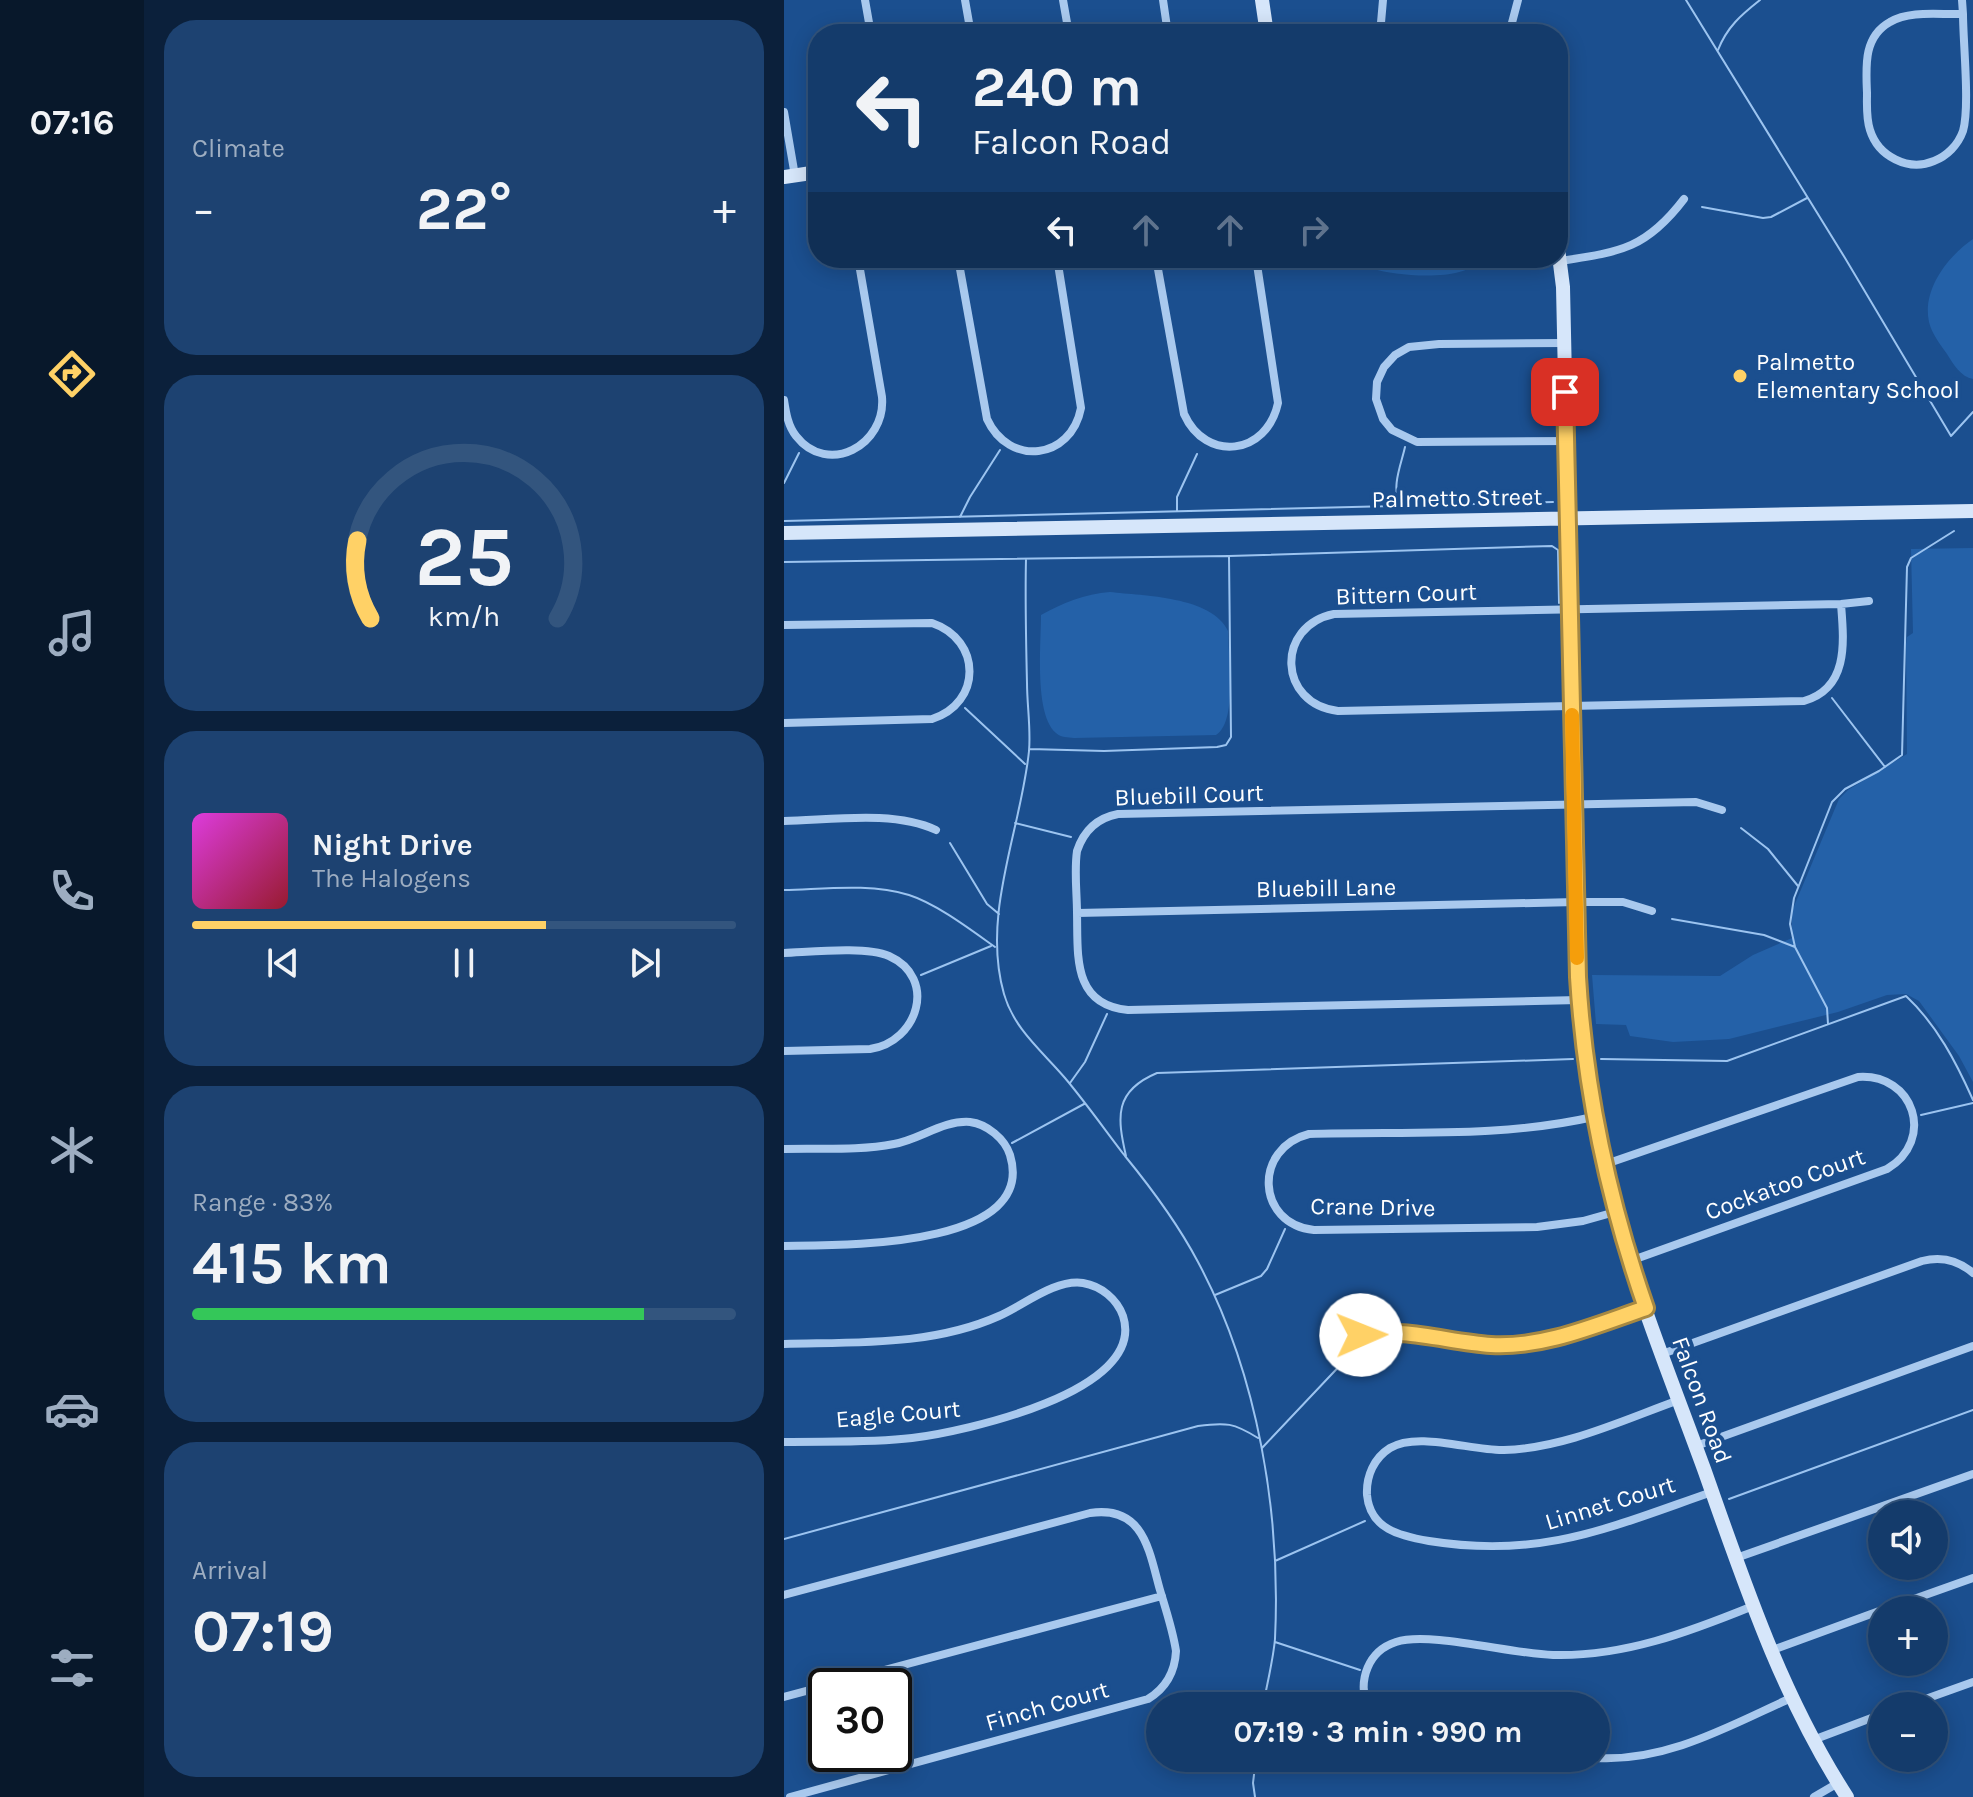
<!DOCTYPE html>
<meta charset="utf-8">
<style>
:root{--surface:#143b6b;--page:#1d4271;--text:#f1f3f6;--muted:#9dadc1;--line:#33557e;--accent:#ffd166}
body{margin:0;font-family:Karla,sans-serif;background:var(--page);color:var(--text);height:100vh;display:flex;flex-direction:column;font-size:30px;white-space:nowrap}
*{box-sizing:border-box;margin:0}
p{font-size:26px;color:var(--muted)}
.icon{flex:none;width:44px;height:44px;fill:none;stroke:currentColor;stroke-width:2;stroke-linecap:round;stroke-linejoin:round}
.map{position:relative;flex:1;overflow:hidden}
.sheet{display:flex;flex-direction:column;gap:20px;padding:20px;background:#0b203b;width:640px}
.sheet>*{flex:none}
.guide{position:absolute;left:24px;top:24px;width:760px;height:244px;border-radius:32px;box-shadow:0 4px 20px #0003,0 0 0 2px var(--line);background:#143b6b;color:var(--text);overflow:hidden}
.buttons{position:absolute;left:1084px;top:1500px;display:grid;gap:16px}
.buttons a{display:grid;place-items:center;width:80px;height:80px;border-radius:50%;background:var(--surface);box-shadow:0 4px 20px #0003,0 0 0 2px var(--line);font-size:40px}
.speed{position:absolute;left:24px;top:1668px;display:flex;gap:16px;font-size:40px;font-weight:700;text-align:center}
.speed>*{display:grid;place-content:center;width:104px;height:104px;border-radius:50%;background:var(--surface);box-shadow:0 4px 20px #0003,0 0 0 2px var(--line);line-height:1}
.speed .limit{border:4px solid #111;border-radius:12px;background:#fff;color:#111}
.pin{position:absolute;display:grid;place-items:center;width:68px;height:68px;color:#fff;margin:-34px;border-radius:16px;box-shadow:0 4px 12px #0006}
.me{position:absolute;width:88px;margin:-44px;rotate:89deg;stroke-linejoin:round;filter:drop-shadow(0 0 6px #0008)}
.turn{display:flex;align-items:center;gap:28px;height:168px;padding:0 32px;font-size:36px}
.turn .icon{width:104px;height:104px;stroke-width:2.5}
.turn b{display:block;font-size:56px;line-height:68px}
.lanes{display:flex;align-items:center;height:76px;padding:0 32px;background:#0003;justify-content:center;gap:40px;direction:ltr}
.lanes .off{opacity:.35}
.big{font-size:60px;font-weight:700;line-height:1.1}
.sheet .card{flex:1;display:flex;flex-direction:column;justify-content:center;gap:12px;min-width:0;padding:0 28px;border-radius:32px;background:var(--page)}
.sheet .dial{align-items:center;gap:0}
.dial svg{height:208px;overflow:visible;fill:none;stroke:var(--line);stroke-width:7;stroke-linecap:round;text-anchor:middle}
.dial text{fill:var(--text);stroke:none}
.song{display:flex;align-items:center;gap:24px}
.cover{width:96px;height:96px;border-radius:12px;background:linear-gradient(135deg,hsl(300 70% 55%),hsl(350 70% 35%))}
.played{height:8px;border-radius:4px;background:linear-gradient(90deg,var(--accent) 65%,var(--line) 65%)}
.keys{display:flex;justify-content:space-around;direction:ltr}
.heat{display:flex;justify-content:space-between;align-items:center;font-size:44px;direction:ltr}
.charge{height:12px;border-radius:6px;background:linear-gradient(90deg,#34c759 83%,var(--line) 0)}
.trip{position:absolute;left:362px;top:1692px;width:464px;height:80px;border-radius:40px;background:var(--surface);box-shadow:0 4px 20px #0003,0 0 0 2px var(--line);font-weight:700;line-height:80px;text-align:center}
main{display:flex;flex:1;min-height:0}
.menu{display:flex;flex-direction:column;width:144px;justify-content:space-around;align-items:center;background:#08182b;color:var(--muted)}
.menu .icon{width:56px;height:56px}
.menu .selected{color:var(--accent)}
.menu b{font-size:36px;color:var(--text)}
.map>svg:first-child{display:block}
.green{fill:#2461a8}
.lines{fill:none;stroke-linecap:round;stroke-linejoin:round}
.stream{stroke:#9cc4f0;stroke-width:2}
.street{stroke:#a9c9ee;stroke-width:8}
.secondary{stroke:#d6e6fa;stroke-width:14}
.route-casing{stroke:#a68842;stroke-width:20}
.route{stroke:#ffd166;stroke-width:14}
.slow{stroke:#f59e0b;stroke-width:14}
.poi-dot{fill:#ffd166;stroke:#1b4f8f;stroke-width:3}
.labels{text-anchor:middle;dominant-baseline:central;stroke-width:8;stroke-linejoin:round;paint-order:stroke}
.poi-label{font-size:24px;fill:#fff;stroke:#1b4f8f;text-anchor:start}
.street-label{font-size:24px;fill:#fff;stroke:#1b4f8f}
</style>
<main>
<nav class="menu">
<b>07:16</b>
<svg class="icon selected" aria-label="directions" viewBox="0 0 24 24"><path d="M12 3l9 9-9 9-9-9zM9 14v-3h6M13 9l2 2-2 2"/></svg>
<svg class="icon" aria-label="music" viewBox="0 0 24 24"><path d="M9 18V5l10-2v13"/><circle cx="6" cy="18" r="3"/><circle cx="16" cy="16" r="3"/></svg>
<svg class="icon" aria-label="phone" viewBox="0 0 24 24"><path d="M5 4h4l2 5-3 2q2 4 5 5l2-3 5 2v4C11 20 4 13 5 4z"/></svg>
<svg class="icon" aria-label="climate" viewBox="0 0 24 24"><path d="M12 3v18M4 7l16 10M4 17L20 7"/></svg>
<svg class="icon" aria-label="car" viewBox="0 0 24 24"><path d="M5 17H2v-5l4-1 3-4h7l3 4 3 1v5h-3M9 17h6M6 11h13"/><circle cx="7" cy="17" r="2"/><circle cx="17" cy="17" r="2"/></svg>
<svg class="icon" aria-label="filters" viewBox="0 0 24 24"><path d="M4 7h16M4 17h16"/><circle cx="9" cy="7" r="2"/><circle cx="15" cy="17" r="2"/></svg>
</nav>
<section class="sheet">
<div class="card"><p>Climate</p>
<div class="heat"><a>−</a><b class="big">22°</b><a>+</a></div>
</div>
<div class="card dial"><svg viewBox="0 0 100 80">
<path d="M14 69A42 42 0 1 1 86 69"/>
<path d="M14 69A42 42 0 0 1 9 39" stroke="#ffd166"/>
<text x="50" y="56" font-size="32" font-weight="700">25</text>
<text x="50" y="72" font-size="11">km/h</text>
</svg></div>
<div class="card">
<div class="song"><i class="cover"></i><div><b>Night Drive</b><p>The Halogens</p></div></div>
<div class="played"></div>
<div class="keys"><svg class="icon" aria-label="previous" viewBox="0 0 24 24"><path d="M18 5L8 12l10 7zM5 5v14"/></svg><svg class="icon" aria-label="pause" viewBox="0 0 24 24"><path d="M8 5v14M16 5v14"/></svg><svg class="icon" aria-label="next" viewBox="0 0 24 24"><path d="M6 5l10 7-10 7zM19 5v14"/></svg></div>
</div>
<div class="card"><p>Range · 83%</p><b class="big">415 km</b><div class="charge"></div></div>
<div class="card"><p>Arrival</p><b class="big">07:19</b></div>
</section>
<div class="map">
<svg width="1189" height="1797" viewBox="0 0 1189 1797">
<rect width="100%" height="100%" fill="#1b4f8f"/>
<!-- green -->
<path class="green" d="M1189 239V379C1177 377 1169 364 1163 354 1156 344 1148 334 1145 322 1138 290 1163 257 1189 239Z
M567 258H696C685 283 612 276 590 269 582 267 574 262 567 258Z
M1189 548V1082L1175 1056 1135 1001 1122 994 1103 995 1054 1012 945 1039 889 1042 846 1036 842 1025 812 1024 808 975 936 976 969 955 1008 938V911L1055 799 1064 790 1123 754 1122 644 1123 637 1129 633 1127 549Z
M326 592C359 596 428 596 444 631 444 655 454 721 432 735L290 738C284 737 277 738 272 733 250 715 257 644 257 615 278 603 301 594 326 592Z"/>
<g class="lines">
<!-- stream -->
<path class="stream" d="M902 0 1061 258 1167 436 1189 412
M934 50C943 27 957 15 976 0
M918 207 979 218 987 217 1023 198
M0 483 15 453
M616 504C607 487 617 465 621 447
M393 511V497L413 454
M176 517 186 497 216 450
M0 521 769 502
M242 559C241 601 242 642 243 683 243 705 247 729 245 751 237 830 197 914 220 994 230 1029 258 1051 281 1078 302 1103 321 1130 341 1156 368 1189 394 1224 414 1262 474 1374 497 1514 491 1639 489 1661 483 1684 479 1706
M0 562 445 556 768 546 774 550 775 603
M1048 698 1101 767
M181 708 241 764
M246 749 320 751 433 747 442 745 447 737 445 557
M231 823 287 837
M957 828 984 849 1014 886
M166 843 203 904 215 914
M0 890C41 889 86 883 125 895 153 904 187 930 211 947
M888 919 980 935 1011 947
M137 975 207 946
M1044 1024 1043 1008 1011 947 1006 924 1010 898 1048 802 1061 789 1095 771 1118 755 1123 567 1127 558 1170 531
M817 1059 943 1061 1122 996C1153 1025 1172 1062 1189 1100
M286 1083 301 1062 323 1014
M1137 1115 1189 1103
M228 1143 300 1104
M342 1156C333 1117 330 1091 373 1073L789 1059
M431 1295 477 1276 483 1269 501 1229
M478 1448 563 1358
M945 1499 1189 1410
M0 1539 414 1426C442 1422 450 1423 474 1438
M491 1561 581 1521
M491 1642 576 1670
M471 1797 469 1783 472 1758"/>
<!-- street -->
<path class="street" d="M81 0 87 34
M181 0 187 34
M279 0 285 34
M379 0 384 34
M1178 0 1179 14C1179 42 1186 107 1179 131 1174 145 1163 156 1150 161 1124 172 1094 156 1086 130 1082 118 1083 105 1083 93 1082 67 1079 37 1106 22 1126 10 1156 15 1179 14
M596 34 599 0
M725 34 734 0
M0 112 11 176
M174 258 203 419C225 467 287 460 297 408L273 258
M372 258 400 414C422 463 483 455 494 403L472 258
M776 261C836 252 862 249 900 199
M780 343 655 344 625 347 611 355 600 367 593 382 592 399 599 419 608 430 633 442 783 441
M0 400C2 413 4 426 12 436 44 477 102 445 98 397L74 258
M1057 604C1060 642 1065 688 1020 701L554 711C494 704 491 626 550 614L1057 604 1085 601
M0 625 148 623C198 640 198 703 148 719L0 723
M0 821C47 820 110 810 152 830
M293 913 792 902H839L868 911
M0 953C27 952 82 946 105 956 154 978 134 1042 86 1049L0 1051
M795 1000 344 1010C288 1005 294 955 293 913 293 893 290 871 293 851 300 830 313 818 334 814L912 802 938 810
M809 1117C717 1138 619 1131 525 1134 469 1148 472 1224 530 1230L753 1227 799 1221 831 1212
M0 1149C36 1148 75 1151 110 1144 135 1140 159 1120 186 1122 203 1124 221 1139 226 1155 255 1250 50 1245 0 1246
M819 1165 1074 1077C1130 1073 1152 1140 1103 1169L846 1261
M568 1339C618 1322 674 1347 726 1345 772 1343 818 1323 861 1308
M0 1344C72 1342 148 1346 215 1316 240 1305 271 1279 299 1283 317 1286 333 1299 339 1316 364 1392 178 1432 128 1438 86 1443 42 1441 0 1442
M878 1354 1138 1261C1157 1256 1174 1260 1189 1273
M895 1400C839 1420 781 1448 720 1450 688 1451 634 1431 606 1448 590 1458 582 1476 583 1495 586 1529 616 1536 645 1541 758 1559 824 1528 928 1492
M912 1446 1189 1346
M952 1558 1189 1474
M0 1595 306 1513C360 1505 365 1551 376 1590 382 1610 389 1631 392 1651 391 1672 382 1688 364 1699L6 1797
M1099 1610 1189 1578
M986 1651 1098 1610
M0 1697 378 1596
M583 1706C574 1680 584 1651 612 1642 645 1631 728 1654 769 1655 839 1657 905 1632 969 1606
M1122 1706 1189 1682
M1029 1740 1098 1714
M812 1758C883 1762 945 1726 1007 1698
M1030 1797 1054 1783"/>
<!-- secondary -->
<path class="secondary" d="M478 0 483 34
M0 177 34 172
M774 248 779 287 794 977C798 1056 810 1133 830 1210 854 1298 889 1384 920 1469 960 1582 997 1695 1063 1797
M0 533 1189 511"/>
</g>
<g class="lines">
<defs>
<path id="route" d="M577 1335C619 1327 664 1342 707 1345 760 1348 812 1325 862 1308 824 1199 801 1092 794 977L781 392"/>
</defs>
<!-- route casing -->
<use href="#route" class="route-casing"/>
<!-- route -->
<use href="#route" class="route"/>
<!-- slow -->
<path class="slow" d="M788 715 793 958"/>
</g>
<!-- markers -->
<circle class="poi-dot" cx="956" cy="376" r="8"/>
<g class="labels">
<!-- poi labels -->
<g class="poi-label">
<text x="972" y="362">Palmetto<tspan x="972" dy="28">Elementary School</tspan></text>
</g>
<!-- street labels -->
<g class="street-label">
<text transform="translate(673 498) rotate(-1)">Palmetto Street</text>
<text transform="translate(622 594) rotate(-2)">Bittern Court</text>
<text transform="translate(405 795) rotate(-2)">Bluebill Court</text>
<text transform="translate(542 888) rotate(-1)">Bluebill Lane</text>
<text transform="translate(1001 1184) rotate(-20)">Cockatoo Court</text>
<text transform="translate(589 1207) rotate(1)">Crane Drive</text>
<text transform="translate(918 1400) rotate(70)">Falcon Road</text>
<text transform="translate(114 1414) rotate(-5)">Eagle Court</text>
<text transform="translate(826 1503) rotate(-17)">Linnet Court</text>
<text transform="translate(263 1706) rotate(-16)">Finch Court</text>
</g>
</g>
</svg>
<div class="buttons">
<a><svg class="icon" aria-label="sound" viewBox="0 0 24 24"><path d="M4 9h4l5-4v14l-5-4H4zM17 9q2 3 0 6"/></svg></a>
<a>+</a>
<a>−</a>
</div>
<div class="speed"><div class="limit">30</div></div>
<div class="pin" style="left:781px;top:392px;background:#d93025"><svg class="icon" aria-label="arrive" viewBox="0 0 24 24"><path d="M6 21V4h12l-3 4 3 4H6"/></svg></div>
<svg class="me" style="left:577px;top:1335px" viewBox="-20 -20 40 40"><circle r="19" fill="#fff"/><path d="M0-13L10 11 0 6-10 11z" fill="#ffd166"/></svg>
<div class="trip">07:19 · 3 min · 990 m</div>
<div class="guide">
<div class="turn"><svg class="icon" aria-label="left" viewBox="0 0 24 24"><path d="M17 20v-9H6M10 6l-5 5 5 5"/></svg><div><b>240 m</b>Falcon Road</div></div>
<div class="lanes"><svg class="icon" aria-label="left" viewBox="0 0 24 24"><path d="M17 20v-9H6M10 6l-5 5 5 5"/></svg><svg class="icon off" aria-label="ahead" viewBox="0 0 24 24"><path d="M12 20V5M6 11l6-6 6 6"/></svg><svg class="icon off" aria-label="ahead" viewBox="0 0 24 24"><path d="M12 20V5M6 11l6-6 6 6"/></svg><svg class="icon off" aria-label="right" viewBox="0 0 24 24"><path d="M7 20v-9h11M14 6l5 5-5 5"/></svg></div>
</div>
</div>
</main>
